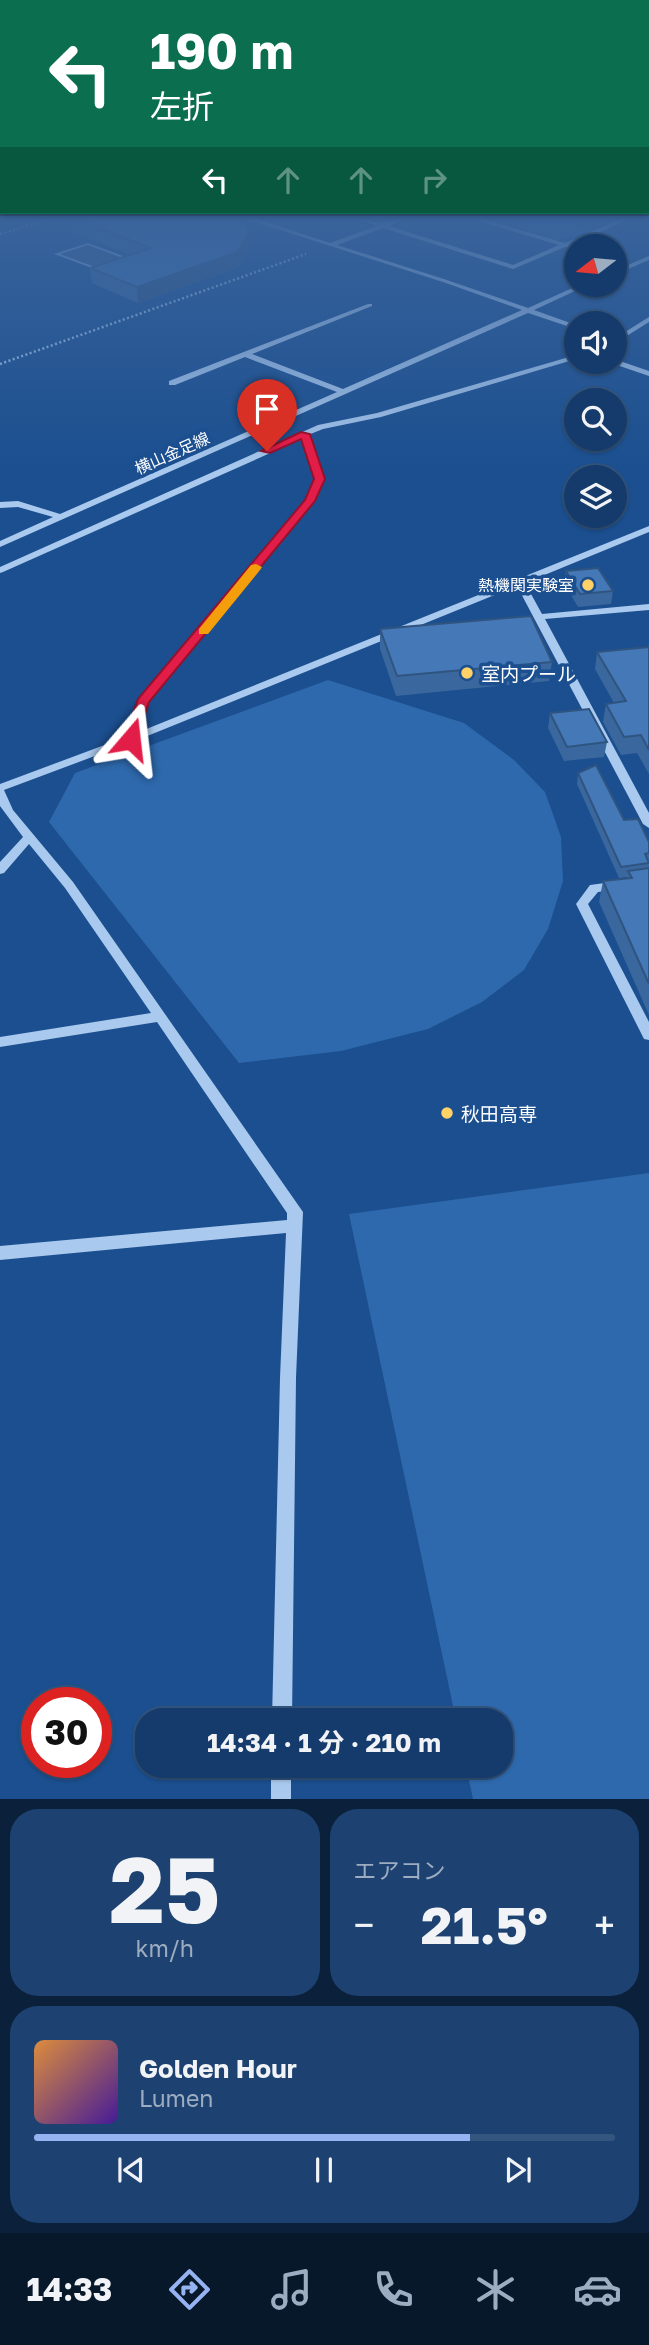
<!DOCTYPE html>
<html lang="ja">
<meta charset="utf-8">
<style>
:root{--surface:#143b6b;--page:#1d4271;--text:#f1f3f6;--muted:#9dadc1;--line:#33557e;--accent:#95b2f1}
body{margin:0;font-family:"Golos Text","Noto Sans JP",sans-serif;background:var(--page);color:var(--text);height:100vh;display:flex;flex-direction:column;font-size:26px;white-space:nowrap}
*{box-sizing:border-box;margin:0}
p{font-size:23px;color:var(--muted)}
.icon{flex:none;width:38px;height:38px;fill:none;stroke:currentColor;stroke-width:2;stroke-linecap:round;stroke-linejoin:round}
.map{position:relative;height:1799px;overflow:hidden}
.drawer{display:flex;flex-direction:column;gap:10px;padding:10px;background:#0b203b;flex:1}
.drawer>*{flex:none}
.top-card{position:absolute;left:0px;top:0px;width:649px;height:214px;box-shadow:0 2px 5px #0004,0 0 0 2px var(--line);background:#0b6e4f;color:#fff;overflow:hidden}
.needle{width:46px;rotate:254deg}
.tools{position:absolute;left:564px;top:234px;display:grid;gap:14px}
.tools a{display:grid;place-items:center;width:63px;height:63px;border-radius:50%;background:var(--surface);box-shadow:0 2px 5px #0004,0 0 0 2px var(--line);font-size:35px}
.speed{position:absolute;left:21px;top:1687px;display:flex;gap:14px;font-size:35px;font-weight:700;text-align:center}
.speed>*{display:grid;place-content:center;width:91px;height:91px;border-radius:50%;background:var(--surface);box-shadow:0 2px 5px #0004,0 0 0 2px var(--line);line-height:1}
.speed .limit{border:10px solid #d22;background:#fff;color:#111}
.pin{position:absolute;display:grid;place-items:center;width:60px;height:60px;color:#fff;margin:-72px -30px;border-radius:50% 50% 50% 0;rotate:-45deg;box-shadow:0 0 7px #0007}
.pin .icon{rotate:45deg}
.me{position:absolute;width:77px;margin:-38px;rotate:17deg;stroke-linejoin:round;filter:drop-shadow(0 0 5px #0008)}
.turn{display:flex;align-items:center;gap:24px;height:147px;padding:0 35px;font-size:32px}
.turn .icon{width:91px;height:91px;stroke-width:2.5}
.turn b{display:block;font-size:49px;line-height:60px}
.lanes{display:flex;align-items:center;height:66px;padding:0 35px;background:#0003;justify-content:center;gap:35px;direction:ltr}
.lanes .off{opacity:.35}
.big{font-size:52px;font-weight:700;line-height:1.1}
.drawer .card{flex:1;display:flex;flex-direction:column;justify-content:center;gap:10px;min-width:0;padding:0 24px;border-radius:28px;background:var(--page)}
.drawer .dial{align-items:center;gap:0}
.dial b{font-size:91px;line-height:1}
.song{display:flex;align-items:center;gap:21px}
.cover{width:84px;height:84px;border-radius:10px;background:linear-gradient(135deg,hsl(30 70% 55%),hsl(260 70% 35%))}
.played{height:7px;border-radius:4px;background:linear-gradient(90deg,var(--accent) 75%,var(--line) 75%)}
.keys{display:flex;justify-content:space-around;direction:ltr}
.heat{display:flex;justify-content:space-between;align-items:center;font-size:38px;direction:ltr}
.drawer .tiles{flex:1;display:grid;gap:10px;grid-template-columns:1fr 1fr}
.card:last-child{grid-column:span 2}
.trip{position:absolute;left:135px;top:1708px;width:378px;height:70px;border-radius:28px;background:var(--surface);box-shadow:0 2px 5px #0004,0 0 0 2px var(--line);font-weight:700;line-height:70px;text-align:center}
.tabs{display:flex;height:112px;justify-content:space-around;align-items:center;background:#08182b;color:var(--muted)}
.tabs .icon{width:49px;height:49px}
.tabs .selected{color:var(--accent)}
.tabs b{font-size:32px;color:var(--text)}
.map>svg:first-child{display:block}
.green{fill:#2e69ad}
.water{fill:#3c6290;stroke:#9cc4f0;stroke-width:2}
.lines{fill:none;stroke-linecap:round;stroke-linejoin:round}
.path{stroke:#a9c9ee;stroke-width:2.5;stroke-dasharray:2 2.5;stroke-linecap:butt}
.minor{fill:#a9c9ee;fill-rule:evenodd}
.wall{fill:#3a679d}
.shaded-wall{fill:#305480}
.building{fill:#4478b7;stroke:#305480;stroke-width:2}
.route{fill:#e11d48;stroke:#92132f;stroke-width:2}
.slow{fill:#f59e0b}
.poi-dot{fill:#ffd166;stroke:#1b4f8f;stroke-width:2.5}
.labels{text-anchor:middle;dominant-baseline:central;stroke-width:7;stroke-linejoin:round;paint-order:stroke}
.far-street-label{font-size:16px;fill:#fff;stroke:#1b4f8f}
.far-poi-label{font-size:16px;fill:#fff;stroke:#1b4f8f;text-anchor:end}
.poi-label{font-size:19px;fill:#fff;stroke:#1b4f8f;text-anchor:start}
</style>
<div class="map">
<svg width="649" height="1799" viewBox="0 0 649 1799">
<rect width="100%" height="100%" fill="#1b4f8f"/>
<!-- green -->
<path class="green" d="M529 219H557L593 230 558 240 519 228 517 224Z
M328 680 464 723 514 760 545 792 561 837 563 881 548 929 524 970 482 1002 428 1029 341 1051 239 1063 49 822 75 773Z
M649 1173V1799H473L466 1766H500V1720H456L349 1214Z"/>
<!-- water -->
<path class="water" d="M88 244 131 260 100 270 57 254Z"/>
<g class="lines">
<!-- path -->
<path class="path" d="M0 234 50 219
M0 364 306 254"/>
<!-- minor -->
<path class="minor" d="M246 219H257L330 243 377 226 359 219C368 219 377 224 385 223 392 222 396 219 404 219L389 226 513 265 559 245 472 219H483L565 243 621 219H630L570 245V247H565L513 269 383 228 337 245 447 280 528 308 579 285H588L534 310 576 325V329L528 313 0 547V541L53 517 18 507 0 508V502L18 501 60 514 337 392 245 357 175 385H169V381L368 304H372V306L252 354 343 389 522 310 443 282Z
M649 256V260L614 275V271Z
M649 317V322L614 344V339Z
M576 355V359L381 417 323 429 308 435 324 479 314 501 148 703 139 732 649 526V532L525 583 542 614 649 604V610L545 619 649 813V828L643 824 517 586 135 741 4 790 13 810 73 882 303 1212 296 1378 292 1720H272L280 1378 286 1233 0 1260V1246L287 1220V1213L157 1022 0 1047V1037L151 1013 65 888 29 844 4 873 0 874V862L23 837 0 806V784L126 737 139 700 306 500 316 479 302 439 3 572 0 573V567L318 425 377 413Z
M614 359 649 371V376L611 363 614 362Z
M649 877V885L598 892 588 904 649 1022V1040L644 1039 642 1035 576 904 590 885Z
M271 1766H291V1799H271Z"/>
</g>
<!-- wall -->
<path class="wall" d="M71 219H244L249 248 238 267 138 303 92 283 90 268 130 255 73 232Z
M566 571 613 591 611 604 578 607 564 583Z
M380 629 552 662 549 681 396 696 380 649Z
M649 647V774L637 753 621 755 603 722 606 704 614 703 595 669 597 652Z
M550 713 607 742 604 757 564 761 548 728Z
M578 773 624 820 649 842V1015L599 902 603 881 627 879V877L619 878 577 784Z"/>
<!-- shaded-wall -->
<path class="shaded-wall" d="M249 233V248L238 267 138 303 137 287Z"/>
<!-- building -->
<path class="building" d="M75 219H244L249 233 237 252 137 287 90 268 151 248Z
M598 568 613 591 580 594 566 571Z
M531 616 552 662 397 676 380 629Z
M649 647V750L641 735 624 737 606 704 626 701 597 652Z
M589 709 607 742 567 747 550 713Z
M596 765 624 820 638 819 649 842V853L645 854 649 863 621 867 578 773Z
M649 868V984L603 881 632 878 628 871Z"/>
<!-- sky -->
<linearGradient id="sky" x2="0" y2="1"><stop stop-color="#0f2b4f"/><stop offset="0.46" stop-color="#39639b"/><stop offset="1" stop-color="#39639b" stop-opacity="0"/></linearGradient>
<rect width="649" height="471" fill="url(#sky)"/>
<!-- route -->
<path class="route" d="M301 432 310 434 325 479 315 501 149 702 136 742H126L124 739 138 699 305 500 314 479 301 439 270 453 261 451Z"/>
<!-- slow -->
<path class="slow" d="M256 564 262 567 260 570 208 634H199V629L251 565Z"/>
<!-- markers -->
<g class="poi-dot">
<circle cx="588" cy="585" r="7"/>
<circle cx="467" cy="673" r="7"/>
<circle cx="447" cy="1113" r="7"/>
</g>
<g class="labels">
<!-- far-street labels -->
<g class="far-street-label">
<text transform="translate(172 453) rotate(-24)">横山金足線</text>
</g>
<!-- far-poi labels -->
<g class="far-poi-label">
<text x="574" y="585">熱機関実験室</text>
</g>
<!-- poi labels -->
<g class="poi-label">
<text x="481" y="673">室内プール</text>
<text x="461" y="1113">秋田高専</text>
</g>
</g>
</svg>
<div class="tools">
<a><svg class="needle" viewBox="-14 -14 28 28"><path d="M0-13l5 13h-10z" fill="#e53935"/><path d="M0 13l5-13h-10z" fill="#9dadc1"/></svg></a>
<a><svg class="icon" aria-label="sound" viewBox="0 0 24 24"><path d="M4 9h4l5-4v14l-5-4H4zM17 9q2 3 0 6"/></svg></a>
<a><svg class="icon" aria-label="search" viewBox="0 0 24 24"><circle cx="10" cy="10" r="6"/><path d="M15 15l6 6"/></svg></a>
<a><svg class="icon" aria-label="layers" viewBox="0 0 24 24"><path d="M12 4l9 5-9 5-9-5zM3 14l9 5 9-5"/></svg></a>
</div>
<div class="speed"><div class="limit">30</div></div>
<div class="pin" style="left:267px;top:451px;background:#d93025"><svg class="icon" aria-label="arrive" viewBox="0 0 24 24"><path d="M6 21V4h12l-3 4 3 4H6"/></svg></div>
<svg class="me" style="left:131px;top:739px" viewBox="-20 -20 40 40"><path d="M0-17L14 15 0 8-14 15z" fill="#e11d48" stroke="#fff" stroke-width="4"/></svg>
<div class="trip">14:34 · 1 分 · 210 m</div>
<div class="top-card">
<div class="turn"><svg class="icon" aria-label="left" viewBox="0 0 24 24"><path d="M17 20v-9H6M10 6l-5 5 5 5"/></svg><div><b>190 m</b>左折</div></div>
<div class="lanes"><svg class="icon" aria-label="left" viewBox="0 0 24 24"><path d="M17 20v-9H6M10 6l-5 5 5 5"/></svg><svg class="icon off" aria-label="ahead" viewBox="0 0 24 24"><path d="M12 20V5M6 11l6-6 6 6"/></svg><svg class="icon off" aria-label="ahead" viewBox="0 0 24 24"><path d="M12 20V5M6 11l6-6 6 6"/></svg><svg class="icon off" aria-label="right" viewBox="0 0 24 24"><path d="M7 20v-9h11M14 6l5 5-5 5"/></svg></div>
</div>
</div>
<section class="drawer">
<div class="tiles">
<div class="card dial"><b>25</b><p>km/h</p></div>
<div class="card"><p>エアコン</p>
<div class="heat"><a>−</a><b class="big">21.5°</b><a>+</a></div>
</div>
<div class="card">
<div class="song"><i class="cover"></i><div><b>Golden Hour</b><p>Lumen</p></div></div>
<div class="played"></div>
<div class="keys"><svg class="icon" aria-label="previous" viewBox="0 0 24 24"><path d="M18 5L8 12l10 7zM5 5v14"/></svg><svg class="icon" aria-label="pause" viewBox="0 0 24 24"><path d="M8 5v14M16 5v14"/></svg><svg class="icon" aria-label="next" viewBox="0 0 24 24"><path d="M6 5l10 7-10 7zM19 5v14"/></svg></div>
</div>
</div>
</section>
<nav class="tabs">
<b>14:33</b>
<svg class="icon selected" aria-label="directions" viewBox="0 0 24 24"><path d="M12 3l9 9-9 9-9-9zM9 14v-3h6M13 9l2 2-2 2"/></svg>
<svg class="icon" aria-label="music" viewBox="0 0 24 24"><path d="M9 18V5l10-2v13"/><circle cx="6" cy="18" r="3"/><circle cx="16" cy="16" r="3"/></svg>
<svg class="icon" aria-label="phone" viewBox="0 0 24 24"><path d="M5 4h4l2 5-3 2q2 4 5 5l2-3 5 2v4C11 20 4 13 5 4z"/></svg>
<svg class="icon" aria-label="climate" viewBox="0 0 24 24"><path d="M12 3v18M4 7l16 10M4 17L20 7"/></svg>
<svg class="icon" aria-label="car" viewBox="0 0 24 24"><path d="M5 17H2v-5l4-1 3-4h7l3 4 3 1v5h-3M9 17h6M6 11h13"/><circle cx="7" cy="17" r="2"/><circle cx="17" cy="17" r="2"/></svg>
</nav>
